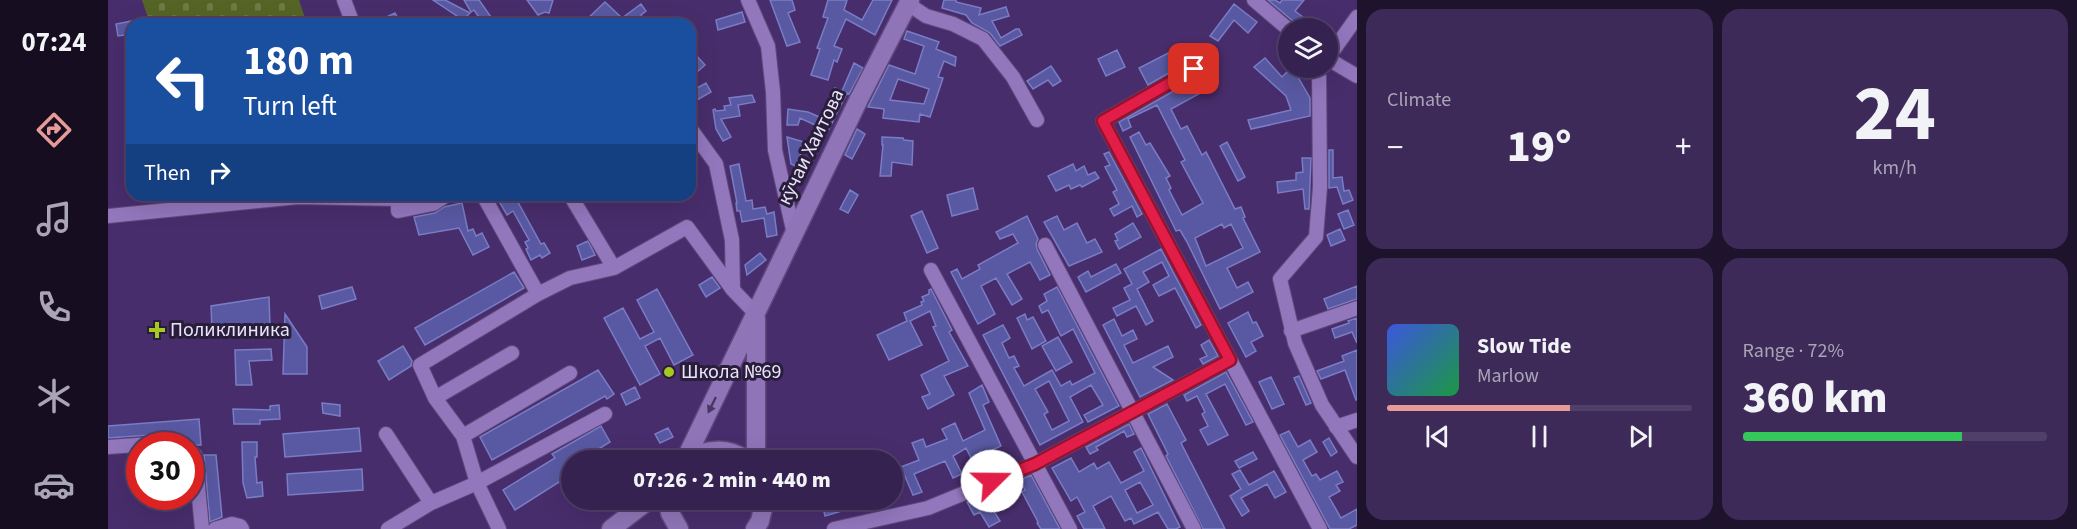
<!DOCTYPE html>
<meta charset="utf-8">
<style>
:root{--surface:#362251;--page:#3d2a58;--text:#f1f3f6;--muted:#aaa4b7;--line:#503f68;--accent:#e69b98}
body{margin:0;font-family:"Source Sans 3",sans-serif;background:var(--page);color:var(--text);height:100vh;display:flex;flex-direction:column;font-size:22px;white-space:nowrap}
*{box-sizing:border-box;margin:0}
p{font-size:20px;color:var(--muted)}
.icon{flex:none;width:33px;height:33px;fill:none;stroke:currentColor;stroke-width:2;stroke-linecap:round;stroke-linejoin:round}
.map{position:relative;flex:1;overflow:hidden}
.panel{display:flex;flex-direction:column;gap:9px;padding:9px;background:#1e132d;width:720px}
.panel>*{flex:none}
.guide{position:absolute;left:18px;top:18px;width:570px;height:183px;border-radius:18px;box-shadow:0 6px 24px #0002,0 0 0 2px var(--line);background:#1a4fa0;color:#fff;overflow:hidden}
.buttons{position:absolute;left:1170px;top:18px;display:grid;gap:12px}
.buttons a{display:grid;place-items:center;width:60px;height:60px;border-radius:50%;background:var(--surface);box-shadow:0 6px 24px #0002,0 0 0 2px var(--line);font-size:30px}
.speed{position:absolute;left:18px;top:432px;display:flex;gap:12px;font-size:30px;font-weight:700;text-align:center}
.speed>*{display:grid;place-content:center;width:78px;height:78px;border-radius:50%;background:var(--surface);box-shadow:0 6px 24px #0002,0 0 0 2px var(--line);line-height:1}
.speed .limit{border:9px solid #d22;background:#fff;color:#111}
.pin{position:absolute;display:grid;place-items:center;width:51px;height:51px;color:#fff;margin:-26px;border-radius:12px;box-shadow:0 3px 9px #0006}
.me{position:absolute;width:66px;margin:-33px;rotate:68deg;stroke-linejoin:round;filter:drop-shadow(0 0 4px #0008)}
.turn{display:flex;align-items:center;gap:21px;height:126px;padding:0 18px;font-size:27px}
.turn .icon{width:78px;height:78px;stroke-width:2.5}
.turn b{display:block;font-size:42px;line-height:51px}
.then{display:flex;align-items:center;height:57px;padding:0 18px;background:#0003;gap:12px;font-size:22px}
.big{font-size:45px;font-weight:800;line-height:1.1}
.panel .widget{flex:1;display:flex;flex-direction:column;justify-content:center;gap:9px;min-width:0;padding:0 21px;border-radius:18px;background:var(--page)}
.panel .dial{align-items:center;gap:0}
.dial b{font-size:78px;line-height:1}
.song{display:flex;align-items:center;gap:18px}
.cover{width:72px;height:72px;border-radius:9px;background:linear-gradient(135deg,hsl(230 70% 55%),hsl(140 70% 35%))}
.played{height:6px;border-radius:3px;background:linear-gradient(90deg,var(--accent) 60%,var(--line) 60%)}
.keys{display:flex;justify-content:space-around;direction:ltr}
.heat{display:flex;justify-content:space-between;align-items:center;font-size:33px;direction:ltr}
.charge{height:9px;border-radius:4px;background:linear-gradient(90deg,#34c759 72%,var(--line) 0)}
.panel .tiles{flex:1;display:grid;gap:9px;grid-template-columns:repeat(2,1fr)}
.trip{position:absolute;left:453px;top:450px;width:342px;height:60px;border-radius:30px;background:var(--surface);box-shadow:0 6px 24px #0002,0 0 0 2px var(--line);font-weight:800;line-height:60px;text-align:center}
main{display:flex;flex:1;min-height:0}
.tab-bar{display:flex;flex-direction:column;width:108px;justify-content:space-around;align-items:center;background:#160e20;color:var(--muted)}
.tab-bar .icon{width:42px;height:42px}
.tab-bar .selected{color:var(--accent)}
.tab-bar b{font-size:27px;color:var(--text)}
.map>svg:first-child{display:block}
.cemetery{fill:url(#cemetery-stones)}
.building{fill:#5959a3;stroke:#7a7cc4;stroke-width:1.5;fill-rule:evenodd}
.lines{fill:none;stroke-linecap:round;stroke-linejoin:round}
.minor-casing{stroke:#60487c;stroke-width:16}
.major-casing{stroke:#60487c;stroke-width:21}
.minor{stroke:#9277bd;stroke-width:14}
.major{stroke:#8f75b8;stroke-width:18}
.oneway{fill:#483860}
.route-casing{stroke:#92132f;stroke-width:15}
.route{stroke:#e11d48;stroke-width:10}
.poi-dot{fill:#a6c820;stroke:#291e3a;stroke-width:2}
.labels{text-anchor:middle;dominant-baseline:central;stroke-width:6;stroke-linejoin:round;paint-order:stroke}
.street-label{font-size:20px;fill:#ebe3fb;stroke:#291e3a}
.poi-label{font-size:20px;fill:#ebe3fb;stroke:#291e3a;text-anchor:start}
</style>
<main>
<nav class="tab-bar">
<b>07:24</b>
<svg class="icon selected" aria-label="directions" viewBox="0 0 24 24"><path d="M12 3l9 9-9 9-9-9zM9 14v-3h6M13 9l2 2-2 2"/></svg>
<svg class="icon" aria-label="music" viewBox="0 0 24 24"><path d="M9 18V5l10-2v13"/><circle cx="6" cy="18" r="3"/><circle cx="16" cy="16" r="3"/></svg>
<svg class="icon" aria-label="phone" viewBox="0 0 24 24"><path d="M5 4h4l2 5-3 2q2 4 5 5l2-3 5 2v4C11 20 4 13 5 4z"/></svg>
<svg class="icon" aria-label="climate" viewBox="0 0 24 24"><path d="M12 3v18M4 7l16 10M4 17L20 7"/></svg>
<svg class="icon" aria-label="car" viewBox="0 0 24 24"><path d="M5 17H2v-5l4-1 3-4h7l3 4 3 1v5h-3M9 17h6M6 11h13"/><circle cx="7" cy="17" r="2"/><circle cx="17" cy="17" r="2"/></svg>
</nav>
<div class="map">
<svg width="1249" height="529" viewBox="0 0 1249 529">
<defs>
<pattern id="cemetery-stones" width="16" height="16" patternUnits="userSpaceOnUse" patternTransform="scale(1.5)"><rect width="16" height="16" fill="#566526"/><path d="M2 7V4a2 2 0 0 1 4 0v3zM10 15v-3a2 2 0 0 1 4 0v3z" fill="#6e7b46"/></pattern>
</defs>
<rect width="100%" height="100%" fill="#482d6c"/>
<!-- cemetery -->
<path class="cemetery" d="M34 0H191L199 24H42Z"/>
<!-- building -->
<path class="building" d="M325 0H337L362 13 355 20Z
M356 0H371L383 17 375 23 366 10 363 12Z
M419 0H445L441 13 437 12 430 15Z
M662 0H684L687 10 680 13 692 42 679 46Z
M720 0H739L736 10 754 20 765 0H784L767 35 738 19 726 46 734 49 729 62 726 60 720 80 703 75 712 49 709 48 720 18 715 17Z
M836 0H848V2L873 8 871 15 898 7 901 16 884 21 893 38 908 29H911L914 35 892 46 882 33 864 23 858 15 834 8Z
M1160 0H1167L1172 3 1174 0H1196L1187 11 1209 28H1189L1186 22Z
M497 2 514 18 533 4 538 11 533 15 539 24H474Z
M1126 4 1149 22 1140 33 1126 20 1110 41 1102 36Z
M634 12 637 22 610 30 608 20Z
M287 13 293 24H279L276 18Z
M24 21V34L10 36 8 24Z
M799 31 831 42 828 49 848 57 847 66 836 61 830 77 835 78 822 117 812 114 811 122 775 118 776 109 760 107 781 65 807 74 816 46 796 39ZM790 79 821 89 816 104 782 100Z
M1074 46 1082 61 1040 85 1031 68Z
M1009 50 1017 67 998 76 990 59Z
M586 53 597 65 582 78V56Z
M1157 58 1174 77 1181 70 1186 75 1187 72 1202 98V116L1143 129 1140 120 1183 110 1178 96 1146 67Z
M746 63 755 68 741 94 739 93 720 131 692 118 690 125H679L680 109 700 112 716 119 724 102 721 100 727 88 734 91Z
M943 66 953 81 945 86 940 80 925 89 919 81Z
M598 83 603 92 582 104V92Z
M1094 83 1098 90 1063 109 1073 129 1079 126 1094 155 1098 152 1127 209 1133 207 1137 217 1135 218 1152 252 1119 268 1129 288 1140 282 1145 292 1112 309 1079 242 1072 230 1068 231 1022 137 1031 132 1038 145 1042 143 1062 176 1058 178 1063 188 1061 190 1074 215 1095 203 1073 162 1077 160 1049 105 1020 119 1023 127 1015 131 1011 122 1076 85 1079 91ZM1114 224 1116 228 1123 224 1135 248 1098 266 1087 238Z
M644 95 647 102 630 105 632 116 613 119 623 137 615 141 608 129 605 110 607 109 608 111 617 110 616 106 623 105 621 98Z
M749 129 757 134 744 159 737 155Z
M679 137 696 142 692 156 701 162 697 170 683 164Z
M774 137 795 138 796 140 805 141 804 165 784 162 783 176H772L775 145H774Z
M1119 142 1137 177 1130 181 1112 146Z
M1221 150H1225V178L1234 177 1236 191 1241 190 1245 200 1235 204 1229 187 1221 188Z
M1001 152 1034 214 1029 217 1024 206 1006 216 1002 209 1011 204 1005 192 1009 190 997 167 1002 165 996 154Z
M1194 158H1203L1201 209H1197L1195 189 1170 193 1169 182 1188 180V173L1195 172Z
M631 164 638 201 644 200 645 209 657 207 659 214 666 212 669 235 659 237 656 218 634 222 632 211H629L628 203H629L622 166Z
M965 164 968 171 976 166 980 175 987 172 991 178 974 187 972 185 963 189 961 185 948 191 940 176Z
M865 188 870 209 844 216 839 195Z
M742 190 750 195 740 213 732 209Z
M395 195H406L433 244 436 243 442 253 434 258 432 255 423 260 418 249 420 248 417 242 421 240 405 211 399 215 389 198Z
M354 203 360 231 365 229 368 236 374 233 381 247 365 255 351 228 311 235 306 217 327 213 336 207Z
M1240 210 1246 225 1236 229 1230 214Z
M814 211 830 248 819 253 803 216Z
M919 216 930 239 928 244 929 249 942 275 932 280 922 262 899 274 914 299 904 305 888 278 873 286 887 314 870 324 843 272 849 269 854 279 872 269 870 265 910 243 905 234 892 239 888 232Z
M949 216 956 230 969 223 979 243 987 239 994 252 961 266 936 222Z
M1025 223 1033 237 1011 249 1007 241 1010 240 1007 234Z
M1232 229 1237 240 1223 246 1219 235Z
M480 241 487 255 474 260 469 246Z
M1053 249 1093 325 1088 328 1067 288 1051 296 1045 285 1061 276 1054 262 1035 272 1041 282 1029 289 1045 321 1038 325 1028 306 1009 316 1005 308 1022 300 1016 288 1024 284 1016 269Z
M652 253 658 260 639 275 637 265Z
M1008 264 1013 273 978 292 970 277 980 271 983 277Z
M406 272 416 288 317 345 307 328Z
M604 277 612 288 598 297 591 285Z
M1249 286V299L1220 309 1216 299Z
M244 287 248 299 214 309 211 296Z
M949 287 1011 406 980 422 976 415 995 405 983 385 962 397 975 422 932 445 875 335 895 325 902 338 894 343 901 358 906 356 911 366 906 368 916 386 944 370 953 386 962 381 964 385 987 373 965 329 953 336 940 310 934 313 931 306 939 301 936 294ZM941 381 961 421 944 430 936 414 940 412 927 389Z
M549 289 585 355 566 365 552 338 537 346 552 374 532 385 496 318 515 308 532 339 546 332 529 300Z
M823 289 844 330 841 332 860 366 836 376 846 395 820 409 814 397 822 394 813 375 841 361 825 327 828 326 822 311 802 321 814 345 781 360 769 335 799 321 796 313 814 305 813 302 816 301 814 297 821 294V290Z
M161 297 162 326 126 331V329L104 330 103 306Z
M1140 312 1145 323 1148 322 1155 336 1143 342 1148 351 1138 357 1120 323Z
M177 314 199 347V374H175Z
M917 314 919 320 925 317 938 341 924 349 909 318Z
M1249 318V343L1244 332 1227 338 1224 329 1241 323 1240 321Z
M1006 319 1014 336 1025 330 1029 339 1016 345 1025 363 1060 346 1065 357 1045 367 1065 380 1032 397 995 325Z
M950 337 964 362 948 371 934 346Z
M1101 340 1110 356 1095 364 1092 359 1099 356 1093 345Z
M295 346 304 361 303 366 281 380 270 361Z
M163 349 164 360 141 361 144 385H128L127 350Z
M1249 350V400H1248L1237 370 1213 379 1209 371 1236 361 1234 356Z
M490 370 506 394 499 399 497 396 384 460 372 437Z
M1118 372 1145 422 1138 425 1117 384 1098 394 1120 435 1100 445 1092 430 1100 426 1094 414 1097 412 1089 396 1079 401 1076 395Z
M1191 376 1203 403 1198 405 1186 378Z
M1163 377 1176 404 1164 409 1151 382Z
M874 385 881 402 875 405 893 446 864 460 858 448 845 456 854 474 845 478 837 461 806 474 814 492 805 495 793 467 811 460 804 443 815 439 818 447 839 439 834 429 847 423 855 441 877 430 861 393Z
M527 387 532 398 518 405 513 394Z
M214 403 232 405V416L215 413Z
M1059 404 1078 440 1073 443 1117 529H1095L1058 456 1060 454 1040 414Z
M171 405 172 419 152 420V424H126L125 409 162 410V406Z
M91 419 93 445H79L78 437 70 433 0 438V426Z
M1021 424 1026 434 1019 437 1016 431 988 447 990 450 982 454 978 447Z
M493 426 502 442 473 460H464V466L455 471 459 477 407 510 395 490 447 458 444 454Z
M251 428 253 451 177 457 175 434Z
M560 428 565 437 552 443 547 434Z
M1181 431 1190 447 1202 440 1209 452 1195 460 1204 476 1208 474 1212 480 1229 471 1235 482 1228 485 1232 491 1221 497 1233 518 1249 509V525L1241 529H1222L1172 435Z
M1221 438 1229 452 1223 456 1215 442Z
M134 442H149V457H147L149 483 154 482 155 496 139 498 135 483Z
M1033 448 1072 527 1068 529H1060L1050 512 1026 524 1023 518 1017 521 1003 496 985 506 997 529H976L969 516 977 512 969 497 963 501 944 468 963 458 971 472 986 463 989 469 1001 462 1013 483 1036 471 1026 452ZM1032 482 1045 505 1029 513 1017 490Z
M1145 452 1149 459 1131 468 1127 461Z
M96 455H108L114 517 102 522Z
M254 469 255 490 180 495 179 474Z
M1132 470 1141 485 1166 471 1178 492 1167 498 1159 484 1133 498 1141 511 1134 516 1122 496 1133 489 1124 474Z
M923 475 952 529H933L929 523 930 522 914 492 917 490 912 480Z
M866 499 872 508 881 503 892 521 881 527 872 512 866 515 859 502Z
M726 500H744L747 507 717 516 714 503Z"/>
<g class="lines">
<defs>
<path id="minor" d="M236 0 245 24
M640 0 660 46 665 92 667 150 686 234
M1146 0 1180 29
M800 4 818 16 845 24 875 39 905 77 929 120
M1220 50 1227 48 1249 17
M1220 59 1249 76
M1211 68 1212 187 1208 237 1172 279 1187 343 1214 405 1249 457
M1086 69 995 121 1212 529
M582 128 608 164 624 240 625 290
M375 195 430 294 462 278 506 268 579 227 625 290 648 314
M462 195 506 268
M0 216 190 197 290 199V211L325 204 339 195
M937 245 1086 529
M823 270 962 529
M1183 331 1249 308
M327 398 312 365 430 294
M1228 427 1249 420
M278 434 323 503 369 483 355 436 462 373
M355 436 327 398 404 353
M0 447 71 442
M87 455 94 529
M107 529 124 524 132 526 134 529
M280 529 323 503
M391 529 369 483 497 414
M726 529 820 508 927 464 1122 360"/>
<path id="major" d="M577 460 751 99 802 0
M580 460C598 448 620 447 638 460
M648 460V319
M560 500 562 513 571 529
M503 529 541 500
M647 529 652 521 657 500"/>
</defs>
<!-- minor casing -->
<use href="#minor" class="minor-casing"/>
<!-- major casing -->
<use href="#major" class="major-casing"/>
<!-- minor -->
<use href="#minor" class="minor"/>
<!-- major -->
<use href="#major" class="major"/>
</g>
<!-- one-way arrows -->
<defs><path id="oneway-solid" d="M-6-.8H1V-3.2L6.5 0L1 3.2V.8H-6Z" transform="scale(1.5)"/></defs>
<use class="oneway" href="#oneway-solid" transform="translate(604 405) rotate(116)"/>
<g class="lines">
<defs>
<path id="route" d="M884 481 927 464 1122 360 995 121 1086 69"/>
</defs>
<!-- route casing -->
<use href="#route" class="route-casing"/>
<!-- route -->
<use href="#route" class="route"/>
</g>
<!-- markers -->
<g class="poi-dot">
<path d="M46 321h6v6h6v6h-6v6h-6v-6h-6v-6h6z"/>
<circle cx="561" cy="372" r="6"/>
</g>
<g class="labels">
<!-- street labels -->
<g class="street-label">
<text transform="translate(703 147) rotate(-64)">кӯчаи Хаитова</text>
</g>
<!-- poi labels -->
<g class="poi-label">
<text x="62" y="330">Поликлиника</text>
<text x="573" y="372">Школа №69</text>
</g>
</g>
</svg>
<div class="buttons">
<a><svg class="icon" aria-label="layers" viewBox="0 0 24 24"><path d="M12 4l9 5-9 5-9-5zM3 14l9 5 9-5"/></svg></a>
</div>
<div class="speed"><div class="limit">30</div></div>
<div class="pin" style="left:1086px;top:69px;background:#d93025"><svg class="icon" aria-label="arrive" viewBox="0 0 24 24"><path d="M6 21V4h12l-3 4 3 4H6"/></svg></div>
<svg class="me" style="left:884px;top:481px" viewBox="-20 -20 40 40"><circle r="19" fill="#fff"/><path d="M0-13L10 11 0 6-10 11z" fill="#e11d48"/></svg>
<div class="trip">07:26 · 2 min · 440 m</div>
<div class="guide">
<div class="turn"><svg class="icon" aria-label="left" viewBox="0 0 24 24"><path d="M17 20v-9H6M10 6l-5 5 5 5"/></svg><div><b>180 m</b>Turn left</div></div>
<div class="then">Then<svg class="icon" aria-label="right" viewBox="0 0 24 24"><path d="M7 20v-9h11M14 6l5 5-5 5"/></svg></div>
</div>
</div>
<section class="panel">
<div class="tiles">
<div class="widget"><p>Climate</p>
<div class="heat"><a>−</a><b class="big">19°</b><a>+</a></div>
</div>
<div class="widget dial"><b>24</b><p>km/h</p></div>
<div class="widget">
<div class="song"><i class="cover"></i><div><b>Slow Tide</b><p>Marlow</p></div></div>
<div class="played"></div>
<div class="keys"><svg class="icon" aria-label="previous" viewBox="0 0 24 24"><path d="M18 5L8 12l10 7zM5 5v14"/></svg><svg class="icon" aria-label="pause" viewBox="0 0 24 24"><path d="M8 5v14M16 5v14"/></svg><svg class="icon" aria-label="next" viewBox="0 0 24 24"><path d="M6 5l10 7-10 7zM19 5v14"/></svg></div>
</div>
<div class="widget"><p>Range · 72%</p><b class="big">360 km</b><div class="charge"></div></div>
</div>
</section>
</main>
